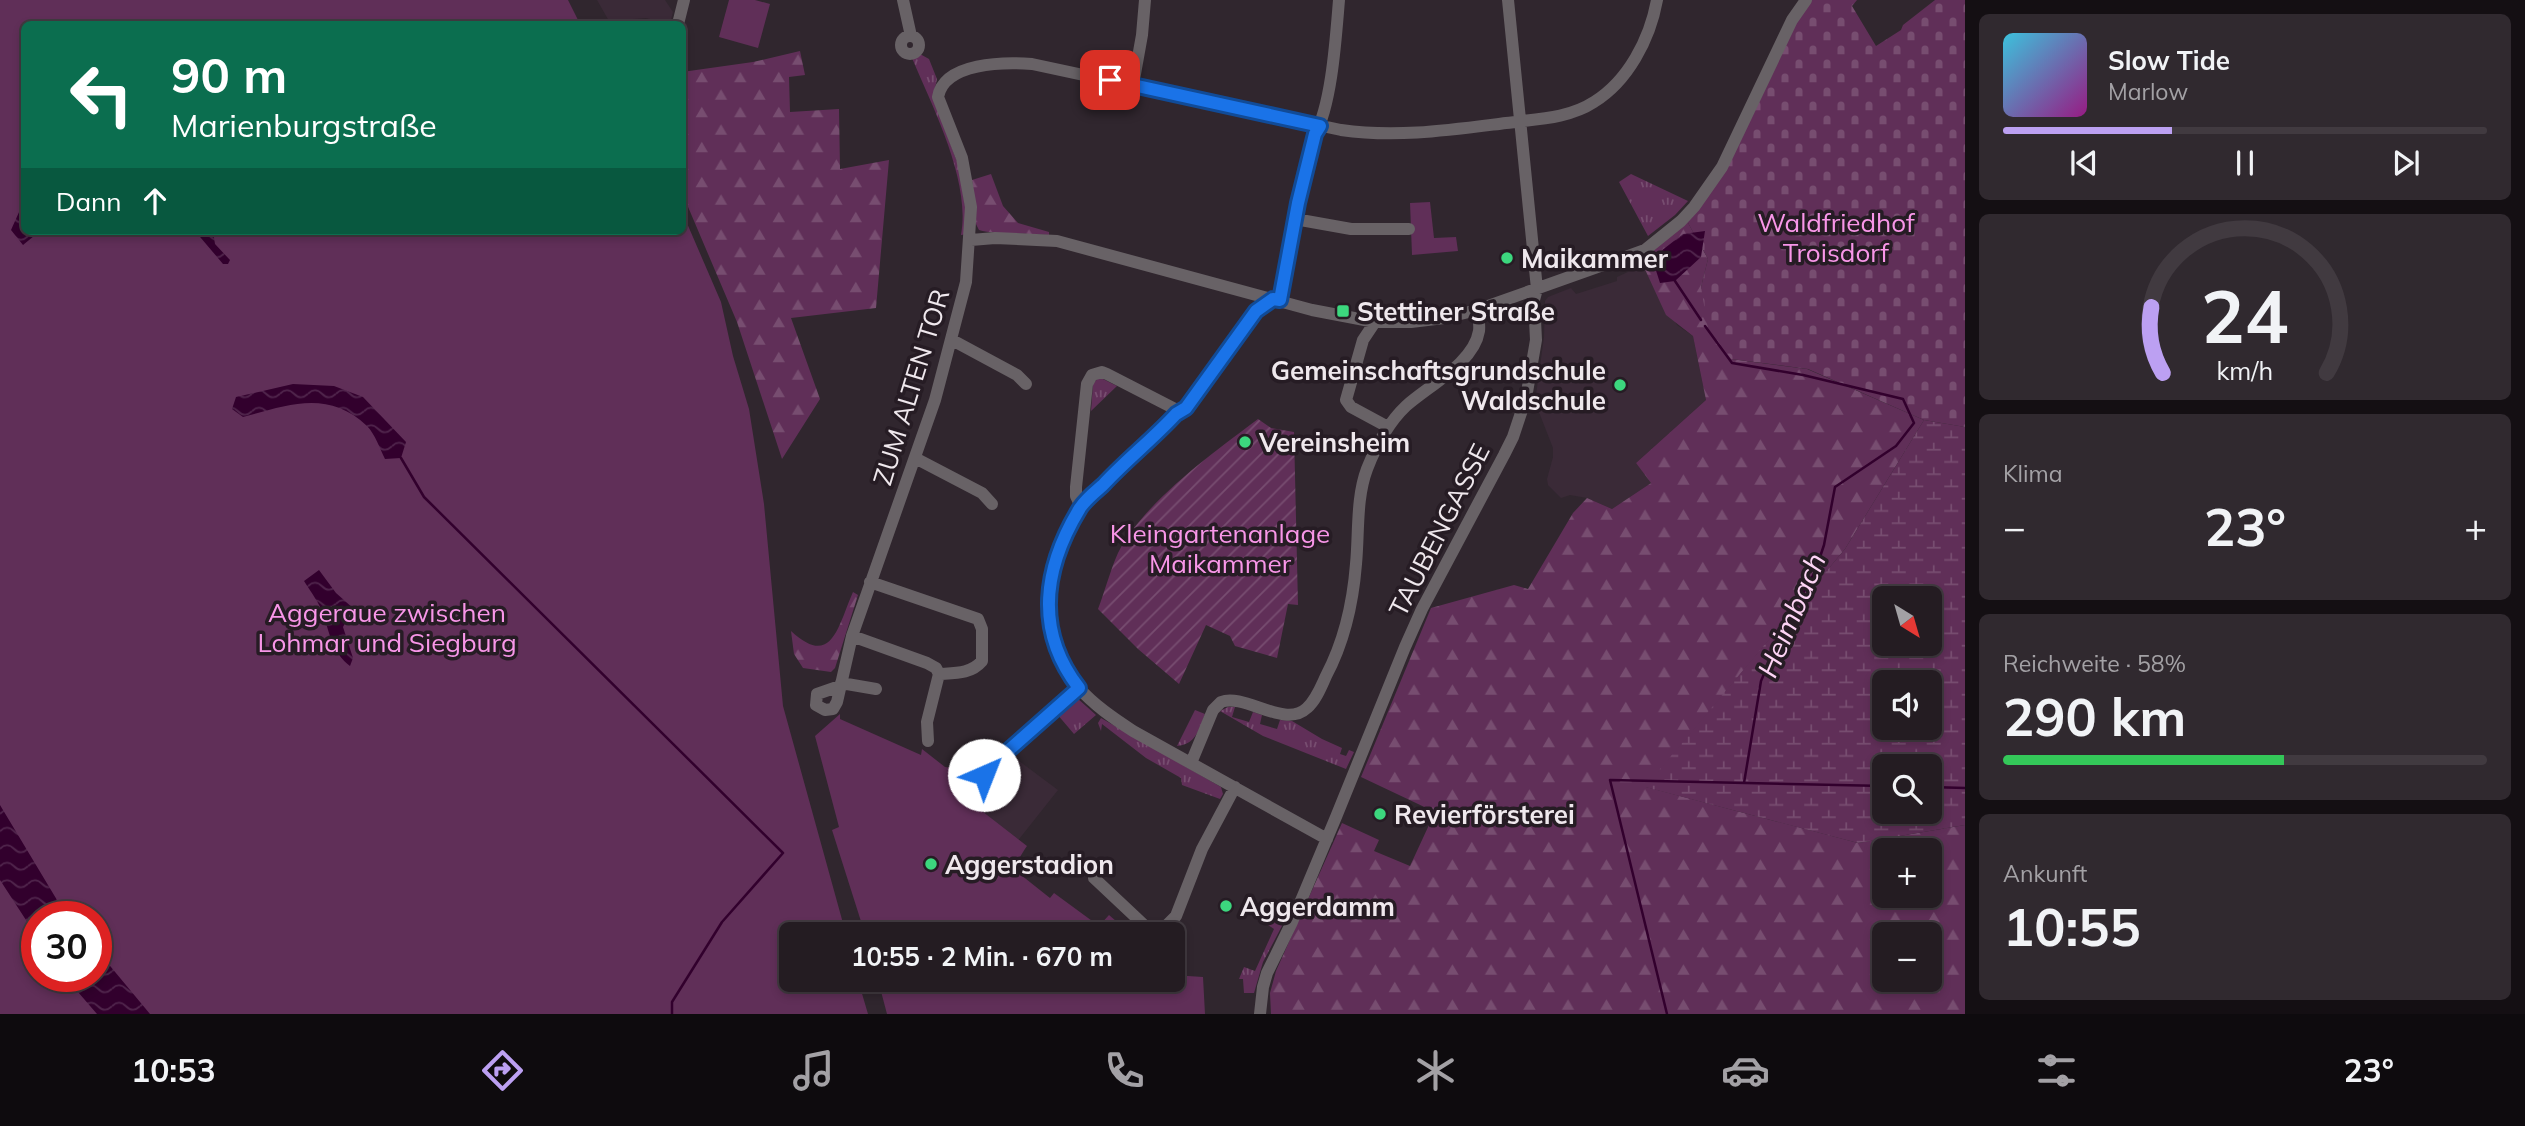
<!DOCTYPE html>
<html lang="de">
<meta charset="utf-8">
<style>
:root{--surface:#241c22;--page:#30292f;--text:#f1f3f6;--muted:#a3a1a5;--line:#413a40;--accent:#bca0f2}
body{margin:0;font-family:Mulish,sans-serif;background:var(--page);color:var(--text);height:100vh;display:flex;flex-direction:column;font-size:26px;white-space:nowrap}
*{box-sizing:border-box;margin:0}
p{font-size:23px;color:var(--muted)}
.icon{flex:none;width:38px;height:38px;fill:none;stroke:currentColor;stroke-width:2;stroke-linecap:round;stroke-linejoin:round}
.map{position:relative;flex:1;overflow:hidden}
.panel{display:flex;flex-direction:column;gap:14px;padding:14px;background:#140f13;width:560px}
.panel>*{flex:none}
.top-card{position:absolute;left:21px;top:21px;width:665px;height:214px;border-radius:10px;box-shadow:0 4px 10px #0003,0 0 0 2px var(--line);background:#0b6e4f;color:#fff;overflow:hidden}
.needle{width:46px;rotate:143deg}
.tools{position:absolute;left:1872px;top:586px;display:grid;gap:14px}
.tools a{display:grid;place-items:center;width:70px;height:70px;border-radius:10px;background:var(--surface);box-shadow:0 4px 10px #0003,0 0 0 2px var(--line);font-size:35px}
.speed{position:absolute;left:21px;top:901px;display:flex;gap:14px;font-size:35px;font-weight:700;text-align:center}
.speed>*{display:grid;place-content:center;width:91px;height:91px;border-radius:50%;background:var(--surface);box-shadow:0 4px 10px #0003,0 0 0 2px var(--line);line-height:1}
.speed .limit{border:10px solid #d22;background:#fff;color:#111}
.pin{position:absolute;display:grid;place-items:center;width:60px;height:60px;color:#fff;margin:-30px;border-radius:14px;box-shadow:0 4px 10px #0006}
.me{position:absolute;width:77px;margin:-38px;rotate:44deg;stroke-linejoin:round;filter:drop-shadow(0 0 5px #0008)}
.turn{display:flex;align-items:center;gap:24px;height:147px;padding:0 35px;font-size:32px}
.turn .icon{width:91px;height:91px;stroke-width:2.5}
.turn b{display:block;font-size:49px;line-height:60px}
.then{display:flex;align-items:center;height:66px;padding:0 35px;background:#0003;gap:14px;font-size:26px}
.big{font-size:52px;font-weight:700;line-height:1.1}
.panel .widget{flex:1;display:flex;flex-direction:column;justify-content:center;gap:10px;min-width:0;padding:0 24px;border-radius:10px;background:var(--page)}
.panel .dial{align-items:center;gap:0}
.dial svg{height:182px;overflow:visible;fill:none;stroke:var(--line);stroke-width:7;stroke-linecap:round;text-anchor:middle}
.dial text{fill:var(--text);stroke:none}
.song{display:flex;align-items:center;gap:21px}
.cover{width:84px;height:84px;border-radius:10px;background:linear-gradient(135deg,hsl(190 70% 55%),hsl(310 70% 35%))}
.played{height:7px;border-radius:4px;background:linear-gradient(90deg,var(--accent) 35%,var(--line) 35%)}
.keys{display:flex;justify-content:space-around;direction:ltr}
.heat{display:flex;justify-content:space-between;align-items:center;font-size:38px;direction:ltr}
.charge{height:10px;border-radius:5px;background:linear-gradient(90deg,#34c759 58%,var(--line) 0)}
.trip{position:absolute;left:779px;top:922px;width:406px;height:70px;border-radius:10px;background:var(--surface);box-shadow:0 4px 10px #0003,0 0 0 2px var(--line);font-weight:700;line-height:70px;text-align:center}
.dock{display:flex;height:112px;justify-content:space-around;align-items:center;background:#0e0b0e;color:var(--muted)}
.dock .icon{width:49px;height:49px}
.dock .active{color:var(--accent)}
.dock b{font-size:32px;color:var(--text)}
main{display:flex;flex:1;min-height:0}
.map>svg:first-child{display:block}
.built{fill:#3a2a37}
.grass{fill:url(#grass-tufts)}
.forest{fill:url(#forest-firs);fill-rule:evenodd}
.wetland{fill:url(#wetland-marsh);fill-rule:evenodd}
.cemetery{fill:url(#cemetery-stones)}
.park{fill:#602f58;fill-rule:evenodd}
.garden{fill:url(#garden-furrows)}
.water{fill:url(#water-waves)}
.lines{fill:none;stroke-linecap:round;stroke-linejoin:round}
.stream{stroke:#32002d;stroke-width:2.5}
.minor{stroke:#686266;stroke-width:12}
.route-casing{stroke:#114b97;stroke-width:18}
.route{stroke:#1a73e8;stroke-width:12}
.poi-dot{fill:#3cd77e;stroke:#261c24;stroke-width:2.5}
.labels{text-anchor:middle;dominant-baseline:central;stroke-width:7;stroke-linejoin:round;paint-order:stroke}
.park-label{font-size:26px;fill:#f896e8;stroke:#261c24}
.poi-label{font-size:26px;font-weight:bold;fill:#efe8ed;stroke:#261c24;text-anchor:start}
.street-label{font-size:26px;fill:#efe8ed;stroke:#261c24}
.water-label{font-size:28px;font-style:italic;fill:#fdd4f5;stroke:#261c24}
</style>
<main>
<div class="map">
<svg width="1965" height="1014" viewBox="0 0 1965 1014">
<defs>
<pattern id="grass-tufts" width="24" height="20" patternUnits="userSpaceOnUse" patternTransform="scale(1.75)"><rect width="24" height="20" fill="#602f58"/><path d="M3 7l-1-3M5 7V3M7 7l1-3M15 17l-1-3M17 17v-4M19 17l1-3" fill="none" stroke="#774d70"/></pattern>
<pattern id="forest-firs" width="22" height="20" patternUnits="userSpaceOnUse" patternTransform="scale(1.75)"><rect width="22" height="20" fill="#602f58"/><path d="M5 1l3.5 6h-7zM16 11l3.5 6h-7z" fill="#774d70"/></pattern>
<pattern id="wetland-marsh" width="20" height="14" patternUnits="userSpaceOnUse" patternTransform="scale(1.75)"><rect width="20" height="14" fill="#602f58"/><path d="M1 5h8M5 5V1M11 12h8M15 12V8" fill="none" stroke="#774d70"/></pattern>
<pattern id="cemetery-stones" width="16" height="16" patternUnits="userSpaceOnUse" patternTransform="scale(1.75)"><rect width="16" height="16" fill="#602f58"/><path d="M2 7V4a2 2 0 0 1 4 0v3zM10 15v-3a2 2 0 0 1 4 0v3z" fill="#774d70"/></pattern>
<pattern id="garden-furrows" width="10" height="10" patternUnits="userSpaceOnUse" patternTransform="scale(1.75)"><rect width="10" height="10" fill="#602f58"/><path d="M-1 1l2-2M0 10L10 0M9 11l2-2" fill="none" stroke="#774d70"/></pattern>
<pattern id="water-waves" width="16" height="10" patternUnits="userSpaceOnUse" patternTransform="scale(1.75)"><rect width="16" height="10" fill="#32002d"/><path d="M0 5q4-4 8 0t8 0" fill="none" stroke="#50254c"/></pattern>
</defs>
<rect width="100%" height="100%" fill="#30262e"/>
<!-- built -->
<path class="built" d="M597 0H665L673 12 670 24 646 18 609 21Z
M1643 265 1677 325 1693 336 1706 400 1636 463 1651 483 1612 509 1587 498 1570 495 1561 498 1548 485 1547 479 1553 457V448L1535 402 1544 337 1545 301 1548 297 1571 288 1576 294 1617 281V277Z
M1011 755 1058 790 1016 843 978 808 991 788 994 791 1003 781 1007 758Z"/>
<!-- grass -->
<path class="grass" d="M920 54 929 59 937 79 933 98 958 164 965 205 967 234 961 235C971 181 933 108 912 58Z
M1631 174 1688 201 1675 215 1648 236 1619 182Z
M1099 377 1117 386 1091 411 1093 384Z
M1077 698 1096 715 1074 734 1057 714Z
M1228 707H1235L1232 717 1249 722 1253 712 1262 715 1260 724 1277 729 1280 720 1292 721 1322 739 1342 748 1340 754 1346 756 1349 750 1354 752 1346 769 1263 736 1220 711Z
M1195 710 1205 714C1199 730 1196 744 1177 746Z
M1101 718 1221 787 1223 794 1220 799 1182 785 1181 778 1146 758 1102 724 1101 731 1098 723Z
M1273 918 1283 924 1263 962 1254 993H1244L1243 979H1239L1244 967 1255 971 1274 929 1268 925Z"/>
<!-- forest -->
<path class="forest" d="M800 51 805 75 789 77 790 112 839 109 840 169 889 160 876 308 791 318 820 399 782 459 737 322 683 195 682 72 753 62Z
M991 174 1003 206 1018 223 1049 232V235C1029 233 995 235 979 230L976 224 972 180Z
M1687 221 1708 259 1701 287 1731 359 1807 369 1924 420 1845 549 1646 787 1858 843 1965 825V1014H1271L1270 993 1276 971 1342 823 1379 840 1374 851 1410 866 1435 812 1361 777 1431 608 1514 585 1528 589 1573 513 1587 498 1612 509 1651 483 1636 463 1706 400 1693 336 1666 315 1643 265 1648 248ZM1885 850H1930V896H1885ZM1885 934H1930V980H1885Z
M853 592 858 595 835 668 831 672 803 668 794 654 791 631C832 669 838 626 853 592Z"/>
<!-- wetland -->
<path class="wetland" d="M1924 420 1965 427V825L1858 843 1645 787 1845 549ZM1885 598H1930V644H1885ZM1885 682H1930V728H1885ZM1885 766H1930V812H1885Z"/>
<!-- cemetery -->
<path class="cemetery" d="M1811 0H1857L1852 6 1876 46 1901 30 1903 25 1935 0H1965V427L1924 420 1808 369 1731 359 1708 328 1701 287 1708 259 1687 221 1788 35Z"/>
<!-- park -->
<path class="park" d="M0 0H568L580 24H24V231H682L683 214 721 302 733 356 749 409 764 504 783 706 846 934H791V980H858L868 1014H0ZM37 917H96V976H37Z
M729 0H755L770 4 758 48 719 37Z
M1430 202 1434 238 1456 237 1458 251 1412 255 1410 203Z
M840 714V719L921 755 922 749 945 767 981 772 984 781 971 805 978 808 1027 846C1021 855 1014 864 1021 875L1050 898 1054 893 1099 926 1109 915 1131 934H865L832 830 839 827 815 736Z
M1173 975 1203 977 1205 1014H887L878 980H1172Z"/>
<!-- garden -->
<path class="garden" d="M1258 419 1271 428 1294 432 1298 605 1288 604 1277 658 1235 646 1230 636 1206 625 1179 684 1138 649 1098 609C1105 591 1110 571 1118 553 1143 503 1214 452 1258 419Z"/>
<!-- water -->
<path class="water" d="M24 201V231H40L23 245 11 230Z
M195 231H213L215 244 230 260 228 264H223Z
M1705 231 1701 257 1675 281 1660 283 1652 258 1683 234Z
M293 384 334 386 363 397 406 442 401 458 385 459C380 449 375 434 367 426 328 389 288 405 243 417L232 409 236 397Z
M319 570 336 593 353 608 343 627 353 658 350 666C333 653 330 636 324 616 320 604 311 592 304 581Z
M0 805 57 900 70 917H37V937L0 880Z
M96 949 150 1014H97L65 977 96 976Z"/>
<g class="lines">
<!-- stream -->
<path class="stream" d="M1675 281 1701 320
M1705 326 1732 363 1803 375 1903 399 1914 423 1896 446 1835 487 1824 545 1815 572 1785 625 1761 681 1744 783
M401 458 424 497 783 853 722 922 672 1002V1014
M1930 787 1965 788
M1667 1014 1610 780 1885 786"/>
<!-- minor -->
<path class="minor" d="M903 0 911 36
M678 24 684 0
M901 45a9 9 0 1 1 18 0a9 9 0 1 1-18 0Z
M1133 85 1142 35 1145 0
M1295 219 1351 229H1409
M971 240 995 238 1057 241 1312 310 1375 322H1411L1444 318 1477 310 1645 250 1681 221 1694 207 1722 167 1792 20 1806 0
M1273 299 1256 311 1186 409 1176 414C1153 439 1126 460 1103 485 1095 492 1086 499 1080 508 1046 562 1032 635 1078 687 1094 705 1113 718 1133 731L1327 839
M1280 300 1298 203 1315 134C1332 104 1336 35 1339 0
M1375 322 1363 340 1346 400 1351 407 1388 427
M952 340 1017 375 1026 384
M915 458 982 493 992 504
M1081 507 1076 496V487L1087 384 1092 375 1102 372 1107 374 1181 412
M870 582 978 619 982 629V661C971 674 955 673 939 674
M852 636 927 663 936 668 939 674
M841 683 876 689
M840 686 817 694 816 705 825 710 833 709 837 702 852 636 935 400 966 282 971 207 962 158 938 97C944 62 1005 62 1032 64L1341 130C1397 138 1450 130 1506 123 1535 119 1568 119 1594 102 1628 81 1650 39 1657 0
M928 741 927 722 939 674
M1000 758C1003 767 1004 774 998 782L990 783 984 775 988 765 1000 758 1079 688
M1191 763 1213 710 1221 702C1245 693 1285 729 1307 708 1316 700 1321 687 1326 676 1344 642 1353 602 1356 564 1359 533 1356 498 1367 469 1376 446 1388 423 1406 406 1428 386 1474 363 1479 331 1480 324 1478 316 1477 310
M1094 878 1144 925 1156 929 1167 925 1176 916 1202 849 1235 787
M1260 1014 1263 987 1267 973 1292 922 1336 817 1405 647 1422 609 1504 455 1513 437 1526 398 1536 340 1534 300 1537 289 1508 0"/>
</g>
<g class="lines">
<defs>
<path id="route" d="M984 775 988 765 1000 758 1079 688C1034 630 1044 567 1080 508 1086 499 1095 492 1103 485 1126 460 1153 439 1176 414L1186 408 1256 311 1273 299 1280 300 1298 203 1315 134 1320 126 1110 80"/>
</defs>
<!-- route casing -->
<use href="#route" class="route-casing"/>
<!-- route -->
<use href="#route" class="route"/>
</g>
<!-- markers -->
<g class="poi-dot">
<circle cx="1507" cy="258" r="7"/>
<rect x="1336" y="304" width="14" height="14" rx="3.5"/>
<circle cx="1620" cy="385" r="7"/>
<circle cx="1245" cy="442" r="7"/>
<circle cx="1380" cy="814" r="7"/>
<circle cx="931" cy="864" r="7"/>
<circle cx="1226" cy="906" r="7"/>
</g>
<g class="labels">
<!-- park labels -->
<g class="park-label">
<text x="1836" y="222">Waldfriedhof<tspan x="1836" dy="30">Troisdorf</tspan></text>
<text x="1220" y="533">Kleingartenanlage<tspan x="1220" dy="30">Maikammer</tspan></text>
<text x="387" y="612">Aggeraue zwischen<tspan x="387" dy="30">Lohmar und Siegburg</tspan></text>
</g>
<!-- poi labels -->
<g class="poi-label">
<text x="1521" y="258">Maikammer</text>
<text x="1357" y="311">Stettiner Straße</text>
<text x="1606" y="370" text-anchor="end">Gemeinschaftsgrundschule<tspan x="1606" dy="30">Waldschule</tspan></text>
<text x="1259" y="442">Vereinsheim</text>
<text x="1394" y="814">Revierförsterei</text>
<text x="945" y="864">Aggerstadion</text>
<text x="1240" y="906">Aggerdamm</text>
</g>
<!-- street labels -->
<g class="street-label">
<text transform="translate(911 387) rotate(-73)">ZUM ALTEN TOR</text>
<text transform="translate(1439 530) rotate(-63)">TAUBENGASSE</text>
</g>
<!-- water labels -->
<g class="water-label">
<text transform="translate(1791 615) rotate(-67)">Heimbach</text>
</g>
</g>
</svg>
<div class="tools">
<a><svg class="needle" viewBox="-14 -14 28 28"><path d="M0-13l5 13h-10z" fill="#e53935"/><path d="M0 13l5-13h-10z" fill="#a3a1a5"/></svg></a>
<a><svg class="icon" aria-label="sound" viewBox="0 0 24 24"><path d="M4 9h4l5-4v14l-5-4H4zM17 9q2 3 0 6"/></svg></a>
<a><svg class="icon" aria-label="search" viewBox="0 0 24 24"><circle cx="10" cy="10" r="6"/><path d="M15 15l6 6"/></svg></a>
<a>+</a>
<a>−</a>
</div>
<div class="speed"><div class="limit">30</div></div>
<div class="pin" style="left:1110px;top:80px;background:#d93025"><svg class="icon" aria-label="arrive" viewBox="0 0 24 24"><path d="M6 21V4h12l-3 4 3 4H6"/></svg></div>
<svg class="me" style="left:984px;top:775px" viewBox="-20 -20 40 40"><circle r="19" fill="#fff"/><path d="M0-13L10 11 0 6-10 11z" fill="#1a73e8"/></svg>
<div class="trip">10:55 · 2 Min. · 670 m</div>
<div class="top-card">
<div class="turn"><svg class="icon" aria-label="left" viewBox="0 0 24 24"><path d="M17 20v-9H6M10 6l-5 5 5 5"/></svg><div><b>90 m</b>Marienburgstraße</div></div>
<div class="then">Dann<svg class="icon" aria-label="ahead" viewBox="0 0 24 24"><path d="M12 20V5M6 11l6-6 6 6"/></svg></div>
</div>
</div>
<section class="panel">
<div class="widget">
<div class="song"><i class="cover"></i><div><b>Slow Tide</b><p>Marlow</p></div></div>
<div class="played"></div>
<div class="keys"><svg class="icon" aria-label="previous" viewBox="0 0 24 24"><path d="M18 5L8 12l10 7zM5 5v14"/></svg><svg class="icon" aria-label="pause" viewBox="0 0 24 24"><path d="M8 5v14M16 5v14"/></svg><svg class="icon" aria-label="next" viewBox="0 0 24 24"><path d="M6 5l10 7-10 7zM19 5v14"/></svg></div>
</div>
<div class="widget dial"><svg viewBox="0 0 100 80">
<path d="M14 69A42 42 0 1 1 86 69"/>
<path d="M14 69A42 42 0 0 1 9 40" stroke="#bca0f2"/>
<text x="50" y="56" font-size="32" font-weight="700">24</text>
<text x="50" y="72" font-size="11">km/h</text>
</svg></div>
<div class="widget"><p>Klima</p>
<div class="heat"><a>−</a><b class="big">23°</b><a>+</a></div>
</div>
<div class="widget"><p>Reichweite · 58%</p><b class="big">290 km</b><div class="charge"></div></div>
<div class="widget"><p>Ankunft</p><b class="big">10:55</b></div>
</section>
</main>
<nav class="dock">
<b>10:53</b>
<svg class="icon active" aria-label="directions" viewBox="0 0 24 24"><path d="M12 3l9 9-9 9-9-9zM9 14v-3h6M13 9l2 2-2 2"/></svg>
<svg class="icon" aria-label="music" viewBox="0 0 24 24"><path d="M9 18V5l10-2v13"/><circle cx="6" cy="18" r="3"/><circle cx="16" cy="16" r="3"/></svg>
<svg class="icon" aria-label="phone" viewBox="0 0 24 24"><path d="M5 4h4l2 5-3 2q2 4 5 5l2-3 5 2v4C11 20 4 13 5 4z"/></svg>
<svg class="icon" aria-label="climate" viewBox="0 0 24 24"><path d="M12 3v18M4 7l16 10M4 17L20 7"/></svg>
<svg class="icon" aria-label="car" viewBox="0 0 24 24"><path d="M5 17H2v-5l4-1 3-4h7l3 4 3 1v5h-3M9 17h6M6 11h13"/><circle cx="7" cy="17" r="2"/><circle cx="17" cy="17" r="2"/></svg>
<svg class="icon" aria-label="filters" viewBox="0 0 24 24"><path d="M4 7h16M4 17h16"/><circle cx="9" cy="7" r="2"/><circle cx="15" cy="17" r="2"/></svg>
<b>23°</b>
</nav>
